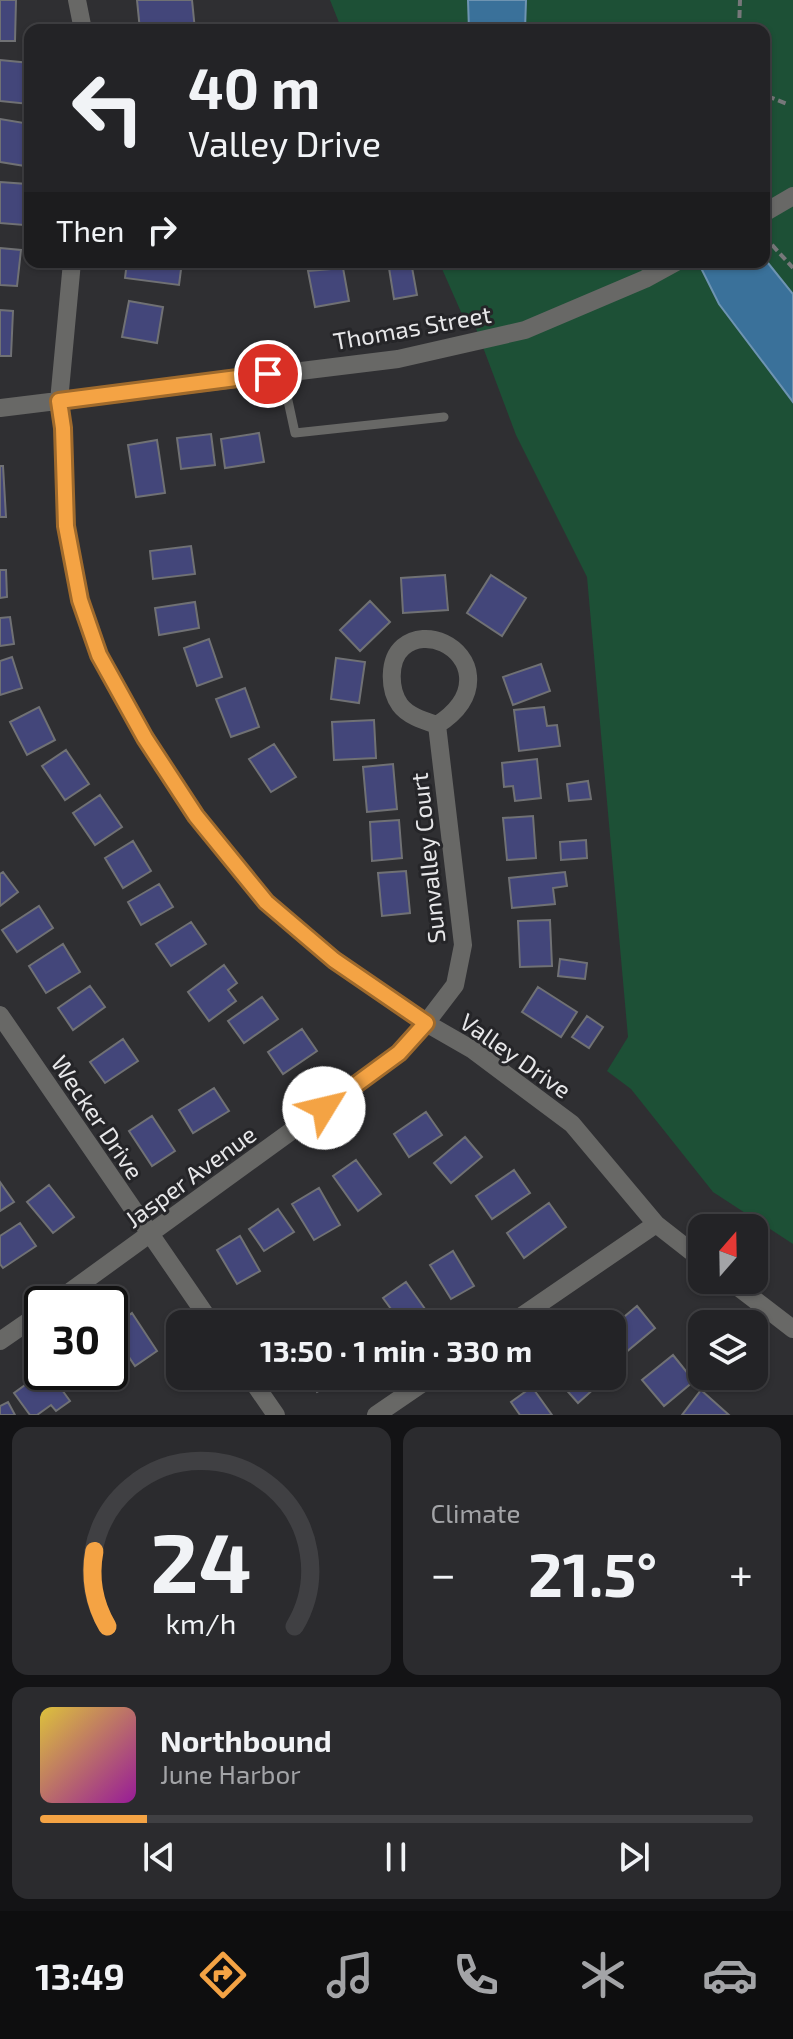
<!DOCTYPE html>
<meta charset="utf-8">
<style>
:root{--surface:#232326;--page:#2b2b2e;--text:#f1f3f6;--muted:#a3a4a7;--line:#404043;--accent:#f4a344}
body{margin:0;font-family:"Exo 2",sans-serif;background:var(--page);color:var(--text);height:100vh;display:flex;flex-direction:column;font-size:30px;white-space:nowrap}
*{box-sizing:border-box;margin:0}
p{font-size:26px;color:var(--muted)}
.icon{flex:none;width:44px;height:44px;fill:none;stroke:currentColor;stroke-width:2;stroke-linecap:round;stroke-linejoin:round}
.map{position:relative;height:1415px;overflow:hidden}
.panel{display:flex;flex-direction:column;gap:12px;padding:12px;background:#131315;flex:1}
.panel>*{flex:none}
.hud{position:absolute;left:24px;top:24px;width:746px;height:244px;border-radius:16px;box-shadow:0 2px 6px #0004,0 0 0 2px var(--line);background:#232326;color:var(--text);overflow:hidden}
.needle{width:52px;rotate:20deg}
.fabs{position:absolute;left:688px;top:1214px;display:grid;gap:16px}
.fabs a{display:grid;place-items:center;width:80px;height:80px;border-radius:16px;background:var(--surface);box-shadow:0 2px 6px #0004,0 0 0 2px var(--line);font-size:40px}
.speed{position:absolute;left:24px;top:1286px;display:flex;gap:16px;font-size:40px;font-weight:700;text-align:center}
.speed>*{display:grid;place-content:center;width:104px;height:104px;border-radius:50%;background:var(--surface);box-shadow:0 2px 6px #0004,0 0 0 2px var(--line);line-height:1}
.speed .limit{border:4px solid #111;border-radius:12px;background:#fff;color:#111}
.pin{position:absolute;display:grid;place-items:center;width:68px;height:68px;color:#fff;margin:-34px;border:4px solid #fff;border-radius:50%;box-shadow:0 2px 8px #0007}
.me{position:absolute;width:88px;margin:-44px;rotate:54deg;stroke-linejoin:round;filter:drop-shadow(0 0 6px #0008)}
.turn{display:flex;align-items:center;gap:28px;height:168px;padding:0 32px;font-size:36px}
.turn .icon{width:104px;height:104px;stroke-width:2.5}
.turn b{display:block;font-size:56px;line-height:68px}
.then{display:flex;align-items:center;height:76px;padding:0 32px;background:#0003;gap:16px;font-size:30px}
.big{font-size:60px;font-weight:700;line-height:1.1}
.panel .widget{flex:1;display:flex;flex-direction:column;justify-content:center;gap:12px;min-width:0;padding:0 28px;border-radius:16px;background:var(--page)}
.panel .dial{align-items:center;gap:0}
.dial svg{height:208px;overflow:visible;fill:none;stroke:var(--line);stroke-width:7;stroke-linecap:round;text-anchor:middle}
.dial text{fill:var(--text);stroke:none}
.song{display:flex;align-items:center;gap:24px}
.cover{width:96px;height:96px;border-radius:12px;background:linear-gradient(135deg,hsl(50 70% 55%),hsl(300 70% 35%))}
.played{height:8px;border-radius:4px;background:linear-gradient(90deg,var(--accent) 15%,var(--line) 15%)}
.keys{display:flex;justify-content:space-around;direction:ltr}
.heat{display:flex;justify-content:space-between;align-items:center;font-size:44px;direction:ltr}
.panel .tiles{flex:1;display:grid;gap:12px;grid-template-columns:1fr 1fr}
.widget:last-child{grid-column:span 2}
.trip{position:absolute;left:166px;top:1310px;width:460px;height:80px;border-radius:16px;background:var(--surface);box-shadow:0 2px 6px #0004,0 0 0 2px var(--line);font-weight:700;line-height:80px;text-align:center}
.tab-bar{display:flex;height:128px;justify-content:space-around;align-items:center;background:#0e0e0f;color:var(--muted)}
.tab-bar .icon{width:56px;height:56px}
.tab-bar .selected{color:var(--accent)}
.tab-bar b{font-size:36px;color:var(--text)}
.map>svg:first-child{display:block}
.green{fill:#1d5036}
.water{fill:#3a719a;stroke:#6e94b2;stroke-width:2}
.building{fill:#43467a;stroke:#707174;stroke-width:2}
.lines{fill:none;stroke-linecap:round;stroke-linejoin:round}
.path{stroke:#77777a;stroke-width:4;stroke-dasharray:8 4;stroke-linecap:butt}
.lane{stroke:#686866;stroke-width:9}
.street{stroke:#686866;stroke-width:18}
.route-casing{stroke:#9f6a2c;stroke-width:20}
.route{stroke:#f4a344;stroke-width:14}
.labels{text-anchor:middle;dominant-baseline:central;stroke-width:6;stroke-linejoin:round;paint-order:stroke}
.street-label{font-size:24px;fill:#e7e7e9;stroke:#252528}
</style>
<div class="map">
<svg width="793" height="1415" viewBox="0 0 793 1415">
<rect width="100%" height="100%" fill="#2f2f32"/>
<!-- green -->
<path class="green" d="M330 0H793V294L764 258V30H342Z
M439 262H698L719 304 793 402V1244L713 1192 631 1089 607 1071 628 1037 587 577 516 435 475 326 468 328Z"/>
<!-- water -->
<path class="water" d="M468 0H526L525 30H469Z
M764 258 793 294V402L719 304 698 262H764Z"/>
<!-- building -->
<path class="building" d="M0 0H16L15 41H0Z
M137 0H192L195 30H140Z
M0 60 30 63 29 104 0 101Z
M0 119 30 124 25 166 0 162Z
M0 182 27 184 24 225 0 223Z
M0 248 21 250 17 286 0 285Z
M127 262H182L179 285 125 278Z
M388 262H411L417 295 394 299Z
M343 268 349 301 315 307 308 271Z
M129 301 163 307 157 343 122 337Z
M0 310 13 311 11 356H0Z
M259 433 264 462 225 468 221 439Z
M211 434 215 465 181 469 177 438Z
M157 440 165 493 136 497 128 445Z
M0 466H3L6 517H0Z
M191 546 195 574 153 579 150 551Z
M0 570H6L7 597 0 598Z
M445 575 448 610 403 613 401 578Z
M491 575 526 598 502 636 467 613Z
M370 601 390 622 360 651 340 630Z
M195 602 199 628 159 635 155 608Z
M10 617 14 644 0 646V618Z
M209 639 222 677 197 686 184 648Z
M12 657 22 688 0 695V661Z
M336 658 365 662 359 703 331 699Z
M541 664 550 691 513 705 503 677Z
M245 688 259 727 231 737 216 699Z
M39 707 55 740 27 755 10 722Z
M544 707 547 726 557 725 560 746 519 751 514 710Z
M374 720 376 758 334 760 332 722Z
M274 744 296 777 271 792 249 759Z
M66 750 89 784 65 800 42 766Z
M537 759 541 798 515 801 513 786 504 787 502 763Z
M393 764 397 809 367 812 363 767Z
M588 781 591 799 569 801 567 784Z
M100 795 122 827 95 845 73 813Z
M533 816 536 858 507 860 503 818Z
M399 820 402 858 372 861 370 822Z
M586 840 587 858 561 860 560 842Z
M133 841 151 871 123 888 105 858Z
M406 871 410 913 382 916 378 873Z
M3 872 18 892 0 906V874Z
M565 872 567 886 553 888 555 904 512 908 509 878Z
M159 884 173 907 141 925 128 902Z
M39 906 53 928 17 952 2 930Z
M550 920 552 966 520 967 518 921Z
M191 922 206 944 171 966 156 944Z
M63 944 80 972 46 993 29 966Z
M560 959 587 963 585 979 558 976Z
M224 965 237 983 228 990 236 1001 209 1021 188 992Z
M90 986 105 1007 73 1030 58 1008Z
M538 987 577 1012 561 1037 522 1012Z
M262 997 278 1019 244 1043 228 1021Z
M587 1016 603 1027 589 1048 572 1037Z
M302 1029 317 1051 283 1074 268 1052Z
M123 1039 138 1061 105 1083 90 1062Z
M214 1088 229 1111 193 1133 179 1110Z
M426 1112 442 1135 409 1157 394 1134Z
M152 1116 175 1151 152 1166 129 1131Z
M465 1137 482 1157 451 1183 434 1163Z
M356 1160 381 1194 358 1211 333 1176Z
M514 1170 530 1193 492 1219 476 1196Z
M0 1182 14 1202 0 1211Z
M49 1185 74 1217 53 1233 27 1202Z
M319 1188 340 1225 314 1240 292 1204Z
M549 1203 566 1227 524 1258 507 1233Z
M278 1209 294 1232 264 1251 249 1229Z
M20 1223 36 1246 3 1268 0 1264V1236Z
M240 1236 260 1271 237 1284 217 1250Z
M453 1251 474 1286 451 1299 430 1265Z
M406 1282 430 1316 419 1324H402L383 1298Z
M637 1306 655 1328 625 1353 612 1338V1327Z
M132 1313 157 1351 135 1366 110 1329Z
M366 1314 372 1324H349Z
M673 1355 694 1381 664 1406 642 1380Z
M43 1372H49L70 1401 56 1411 51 1405 37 1415H30L14 1393Z
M63 1372H95L74 1387Z
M307 1376H346L317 1392Z
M554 1376H586L596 1387 578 1403Z
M532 1387 552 1415H520L511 1402Z
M701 1390 729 1415H682Z
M8 1402 15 1415H0V1406Z"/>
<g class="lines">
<!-- path -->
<path class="path" d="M739 30 740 0
M764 85 767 96 764 110
M767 96 787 104
M764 236 793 268"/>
<!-- lane -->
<path class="lane" d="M282 373 295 433 444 417"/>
<!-- street -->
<path class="street" d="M77 0 83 30
M764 213 793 196
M72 262 59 401 63 428 66 526 80 600 99 655 145 738 196 816 266 902 334 960 426 1023 473 1050 572 1124 656 1224 702 1260
M0 408 398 359 525 330 645 279 676 262
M0 1015 212 1324
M729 1280 793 1329
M53 1304 399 1053 426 1023 455 985 463 945 437 725C454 714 470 698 468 676 466 647 427 627 403 647 388 660 389 690 400 705 408 716 425 721 437 725
M510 1324 656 1224
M0 1341 42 1312
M249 1376 276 1415
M376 1415 433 1376"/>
</g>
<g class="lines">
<defs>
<path id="route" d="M268 374 59 401 63 428 66 526 80 600 99 655 145 738 196 816 266 902 334 960 426 1023 399 1053 324 1108"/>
</defs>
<!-- route casing -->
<use href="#route" class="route-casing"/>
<!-- route -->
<use href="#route" class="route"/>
</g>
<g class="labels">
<!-- street labels -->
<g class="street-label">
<text transform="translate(412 327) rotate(-10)">Thomas Street</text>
<text transform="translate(427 858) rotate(-96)">Sunvalley Court</text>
<text transform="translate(516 1055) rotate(35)">Valley Drive</text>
<text transform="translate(98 1117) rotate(56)">Wecker Drive</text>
<text transform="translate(190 1176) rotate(-36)">Jasper Avenue</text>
</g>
</g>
</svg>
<div class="fabs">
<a><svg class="needle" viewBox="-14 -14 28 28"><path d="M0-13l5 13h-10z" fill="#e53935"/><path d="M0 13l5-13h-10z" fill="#a3a4a7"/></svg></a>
<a><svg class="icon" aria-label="layers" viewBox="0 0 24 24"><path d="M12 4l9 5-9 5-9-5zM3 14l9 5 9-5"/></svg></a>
</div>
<div class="speed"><div class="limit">30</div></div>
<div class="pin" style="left:268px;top:374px;background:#d93025"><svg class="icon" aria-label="arrive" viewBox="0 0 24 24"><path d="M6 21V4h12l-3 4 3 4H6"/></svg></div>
<svg class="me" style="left:324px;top:1108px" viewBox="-20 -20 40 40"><circle r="19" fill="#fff"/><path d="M0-13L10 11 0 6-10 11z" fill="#f4a344"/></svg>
<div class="trip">13:50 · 1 min · 330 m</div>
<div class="hud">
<div class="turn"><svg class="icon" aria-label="left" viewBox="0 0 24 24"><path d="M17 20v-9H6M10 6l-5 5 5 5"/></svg><div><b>40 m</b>Valley Drive</div></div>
<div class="then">Then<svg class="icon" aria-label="right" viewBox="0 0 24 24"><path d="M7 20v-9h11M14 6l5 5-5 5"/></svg></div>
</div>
</div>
<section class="panel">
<div class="tiles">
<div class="widget dial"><svg viewBox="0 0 100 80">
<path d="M14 69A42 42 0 1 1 86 69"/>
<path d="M14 69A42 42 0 0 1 9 40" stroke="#f4a344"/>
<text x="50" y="56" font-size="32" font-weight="700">24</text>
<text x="50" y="72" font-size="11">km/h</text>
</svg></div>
<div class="widget"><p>Climate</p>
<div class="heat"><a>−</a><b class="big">21.5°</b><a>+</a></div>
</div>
<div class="widget">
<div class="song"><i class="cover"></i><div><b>Northbound</b><p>June Harbor</p></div></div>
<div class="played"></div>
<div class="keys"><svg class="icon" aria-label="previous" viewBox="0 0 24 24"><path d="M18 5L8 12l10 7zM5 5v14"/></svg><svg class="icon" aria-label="pause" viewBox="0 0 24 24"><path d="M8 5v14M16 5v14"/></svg><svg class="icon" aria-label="next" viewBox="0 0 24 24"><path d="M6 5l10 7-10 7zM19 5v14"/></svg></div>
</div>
</div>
</section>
<nav class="tab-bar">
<b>13:49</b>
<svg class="icon selected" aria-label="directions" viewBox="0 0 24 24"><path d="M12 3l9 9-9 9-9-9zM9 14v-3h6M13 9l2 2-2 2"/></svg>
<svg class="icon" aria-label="music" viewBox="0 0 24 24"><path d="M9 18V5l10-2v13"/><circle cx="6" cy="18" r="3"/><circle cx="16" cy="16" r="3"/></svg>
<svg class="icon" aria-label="phone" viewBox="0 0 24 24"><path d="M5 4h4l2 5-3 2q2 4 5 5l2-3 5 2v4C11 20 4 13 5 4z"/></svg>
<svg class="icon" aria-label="climate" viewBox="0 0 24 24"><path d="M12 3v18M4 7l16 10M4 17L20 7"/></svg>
<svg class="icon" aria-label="car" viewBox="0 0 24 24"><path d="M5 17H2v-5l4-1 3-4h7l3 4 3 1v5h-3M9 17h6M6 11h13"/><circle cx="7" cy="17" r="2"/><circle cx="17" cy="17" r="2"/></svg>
</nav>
